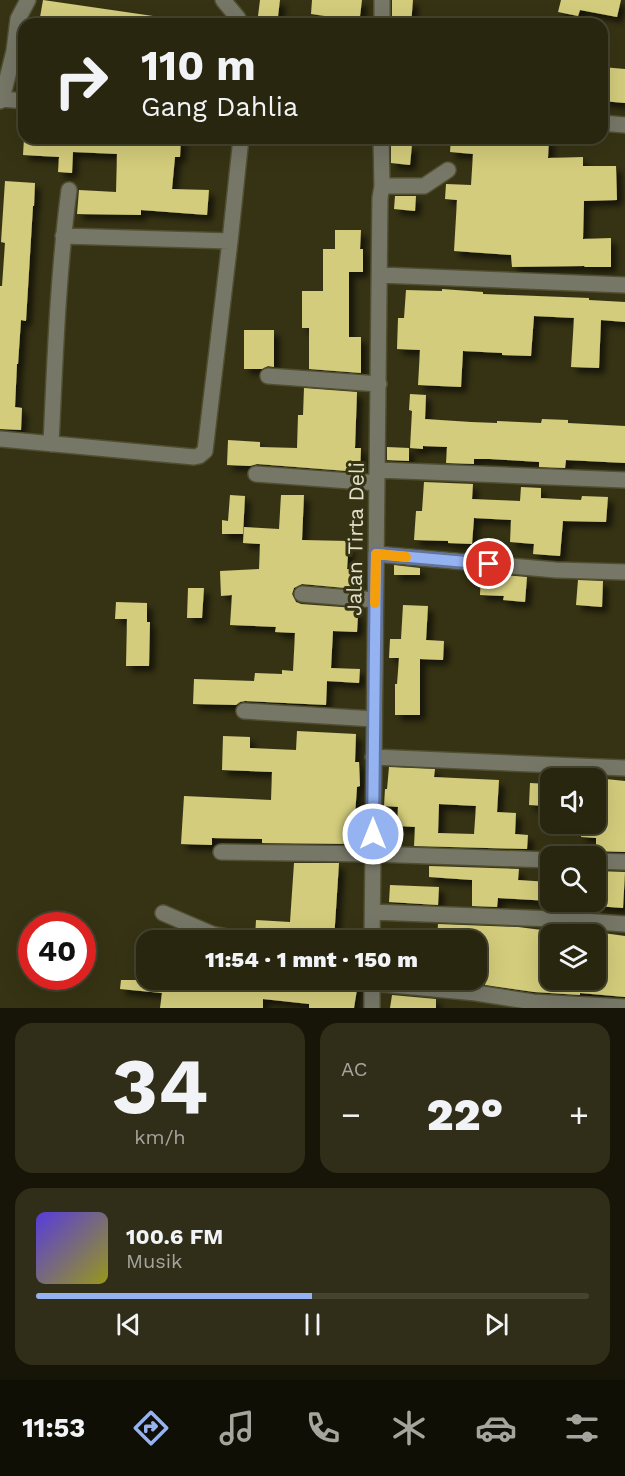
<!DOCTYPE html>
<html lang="id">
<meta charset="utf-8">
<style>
:root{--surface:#28260f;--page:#302e18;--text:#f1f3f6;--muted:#a5a59e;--line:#44432f;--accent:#95b2f1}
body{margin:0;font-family:"Work Sans",sans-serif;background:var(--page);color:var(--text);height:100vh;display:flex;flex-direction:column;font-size:22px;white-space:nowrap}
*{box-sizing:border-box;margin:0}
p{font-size:20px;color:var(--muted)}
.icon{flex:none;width:33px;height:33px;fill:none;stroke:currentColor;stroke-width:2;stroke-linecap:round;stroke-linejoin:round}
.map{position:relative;height:1008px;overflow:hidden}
.sheet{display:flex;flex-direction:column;gap:15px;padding:15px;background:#161508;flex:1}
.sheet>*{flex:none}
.hud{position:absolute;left:18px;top:18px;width:590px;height:126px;border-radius:18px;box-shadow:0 6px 24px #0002,0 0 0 2px var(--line);background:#28260f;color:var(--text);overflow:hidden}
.fabs{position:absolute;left:540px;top:768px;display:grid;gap:12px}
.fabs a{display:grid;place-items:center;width:66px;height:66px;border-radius:12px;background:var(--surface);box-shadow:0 6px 24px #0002,0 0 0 2px var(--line);font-size:30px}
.speed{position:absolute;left:18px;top:912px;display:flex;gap:12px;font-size:30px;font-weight:700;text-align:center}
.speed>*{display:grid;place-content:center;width:78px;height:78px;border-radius:50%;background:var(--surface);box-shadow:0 6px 24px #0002,0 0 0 2px var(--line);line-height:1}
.speed .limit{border:9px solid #d22;background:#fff;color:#111}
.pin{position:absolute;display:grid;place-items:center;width:51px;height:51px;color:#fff;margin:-26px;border:3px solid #fff;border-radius:50%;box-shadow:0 2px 6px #0007}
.me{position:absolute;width:66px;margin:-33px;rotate:0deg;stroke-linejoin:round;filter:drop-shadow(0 0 4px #0008)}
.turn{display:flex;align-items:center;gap:21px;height:126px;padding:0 24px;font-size:27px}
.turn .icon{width:78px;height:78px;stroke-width:2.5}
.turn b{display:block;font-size:42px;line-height:51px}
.big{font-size:45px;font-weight:800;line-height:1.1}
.sheet .card{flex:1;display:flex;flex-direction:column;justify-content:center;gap:9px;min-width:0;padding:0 21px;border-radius:18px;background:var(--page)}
.sheet .dial{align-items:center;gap:0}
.dial b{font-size:78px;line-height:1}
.song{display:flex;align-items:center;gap:18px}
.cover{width:72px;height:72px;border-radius:9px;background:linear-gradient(135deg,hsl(250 70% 55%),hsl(60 70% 35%))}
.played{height:6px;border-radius:3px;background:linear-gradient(90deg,var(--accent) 50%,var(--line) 50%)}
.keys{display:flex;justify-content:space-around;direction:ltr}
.heat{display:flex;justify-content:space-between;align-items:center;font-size:33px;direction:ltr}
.sheet .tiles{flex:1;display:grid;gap:15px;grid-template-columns:1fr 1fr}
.card:last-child{grid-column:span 2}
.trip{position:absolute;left:136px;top:930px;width:351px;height:60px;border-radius:18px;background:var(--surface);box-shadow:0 6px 24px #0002,0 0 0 2px var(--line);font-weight:800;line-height:60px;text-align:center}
.dock{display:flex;height:96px;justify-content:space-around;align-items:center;background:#100f06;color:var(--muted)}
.dock .icon{width:42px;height:42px}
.dock .active{color:var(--accent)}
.dock b{font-size:27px;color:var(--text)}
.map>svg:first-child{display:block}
.building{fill:#d3cc7c;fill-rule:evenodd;filter:url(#shadow)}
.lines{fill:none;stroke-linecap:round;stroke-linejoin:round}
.minor-casing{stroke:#514f32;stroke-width:18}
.minor{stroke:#777768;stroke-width:15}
.route-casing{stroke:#61749d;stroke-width:15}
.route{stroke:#95b2f1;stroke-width:10}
.slow{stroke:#f59e0b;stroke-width:10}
.labels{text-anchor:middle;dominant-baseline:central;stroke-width:6;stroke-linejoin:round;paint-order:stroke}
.street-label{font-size:21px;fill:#e1e0cd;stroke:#363314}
</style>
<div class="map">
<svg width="625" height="1008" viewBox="0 0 625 1008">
<defs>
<filter id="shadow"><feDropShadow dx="5.5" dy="5.5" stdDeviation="3" flood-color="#0009"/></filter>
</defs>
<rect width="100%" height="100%" fill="#363314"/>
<!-- building -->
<path class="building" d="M43 0 153 16V24H48L39 23Z
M260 0H280L277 24H257Z
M312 0H362L359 24H331L332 17 311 14Z
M392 0H413L411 24H392Z
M561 0H621L617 17 580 10 578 16 558 12Z
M602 67 625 69V103L602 101Z
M24 138H181L180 157H175L172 189 209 190 207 215 141 210V215L77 214 79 190 116 192 117 154 73 152 72 173 58 172 59 157 23 155Z
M451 138H549L548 158 583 157V166H616L617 200 584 201 583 239 611 238V267H585L584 266 512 267 511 255 454 251 457 200 445 199 446 184 471 185 473 154 450 152Z
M391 143 412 145 410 165 391 163Z
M5 181 35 183 34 206H33L26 321 21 320 18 364H17L15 407 22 408 21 430 0 429V286H2L5 243 1 242Z
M395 196H416L415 211 394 209Z
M335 230H361L360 249H363V272H349V337H361V373L309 369V328H302V291H323V249H335Z
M442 289 483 292V294L589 298V300L625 302V322L601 320 599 368 571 367 574 318 534 316 531 356 502 355V353L463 351 461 387 418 385 420 350 397 349 398 318H404L406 290 442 291Z
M244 330H274V367L268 366 262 369H244Z
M304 388 357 392 355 448H361L360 472 257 464 250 466 227 465 228 440 260 442V447L297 448 298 415H303Z
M410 394 426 395 425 419 471 422 497 423V421L541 423 542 419 568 420V423L625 426V463L566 460 565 468 539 467V462L490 459H474V464L446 463 447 447 423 446V449L410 448 412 411 409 410Z
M387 447 409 448V461L387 460Z
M424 482 473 484 472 499 520 501 521 487 541 488V498L581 500 582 496 608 497 606 522 563 521 560 556 533 554 534 544 510 542 511 520 474 518 472 544 448 543V541L414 540 416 511H422Z
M230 495 245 496 243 534H222V520L228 521Z
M281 495H304L302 540 349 541 347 569 357 570 356 589 302 584 294 588 292 594 296 602 301 604 355 608V615H358L357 632 333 631 331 668 360 669 359 683 327 681 326 705 245 701 240 702 236 705 193 704 194 679 254 681 255 673 282 674V670L293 671 295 633 275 632 276 627 230 625 232 595 221 596 220 571 259 569 260 544 243 543 244 527 279 529Z
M394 565 420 568V575H394Z
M481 573 527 577 525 602 503 600 504 596 480 595Z
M578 580 603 581 602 607 576 605Z
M188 588H204L202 618H187Z
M116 602 147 603V622H150L149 666H126L127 619H115Z
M403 605 428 606 426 640 444 641 443 660 420 659V715H395V684H397L399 658H389L390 639H401Z
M297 731 356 734 355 762H359L360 786 357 787 353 844 262 843V839L212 838V845L181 844 184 796 271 800 272 772 222 770 223 736 250 737V748L296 750Z
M389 767 435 769 434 777 499 780 497 812 516 813 515 834 528 835 527 849 414 846 415 827 397 826 398 807 384 806 385 789H387ZM439 804 476 806 474 834 438 833Z
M596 778 625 781V852L596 851V838L581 837 582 824H596Z
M530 783 549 784 547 806 529 805Z
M294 863H339L334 940H279V938L255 937 256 920 290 922Z
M429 866 519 869 518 880 550 882V901L498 898 497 907 472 906V880L429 877Z
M596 871 625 872 623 908 596 906Z
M390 885 439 887 438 905 389 902Z
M438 924 518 927 550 931V980H596V932L625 936V997L580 993V995L534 992 485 985 489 954 477 953V940H437Z
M121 980H197L254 985V982L293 987 294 980H352V982L358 983 354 1008H309V1004L263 999V1008H160L162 993 120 989Z
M392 995 436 999V1008H390Z"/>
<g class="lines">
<defs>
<path id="minor" d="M223 0 238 18 240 24
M382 24V0
M2 99 14 51 18 19 28 0
M0 101 2 99 24 101
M602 123 625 125
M382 186H424L448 170
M63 236 230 241
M380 275 625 285
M268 376 379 384
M0 439 194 457 199 456 205 451 230 241 241 138
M51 444C55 359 58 274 69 190
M378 470 625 480
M256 474 377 483
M376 554 556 570 625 572
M302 594 375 600
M244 711 374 719
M373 757 625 768
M221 852 373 854 550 860
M596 861 625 862
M373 912 553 919 625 924
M163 913 212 934 242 940
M372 940 380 198 382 186 381 138
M372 983 476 993 533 1002 625 1007
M372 1008V980"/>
</defs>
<!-- minor casing -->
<use href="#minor" class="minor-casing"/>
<!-- minor -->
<use href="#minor" class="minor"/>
</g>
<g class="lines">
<defs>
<path id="route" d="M373 834 376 554 489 564"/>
</defs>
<!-- route casing -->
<use href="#route" class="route-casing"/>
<!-- route -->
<use href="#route" class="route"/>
<!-- slow -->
<path class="slow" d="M375 603 376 554 406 557"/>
</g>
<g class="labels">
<!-- street labels -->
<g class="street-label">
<text transform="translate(355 539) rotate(-89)">Jalan Tirta Deli</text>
</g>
</g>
</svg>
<div class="fabs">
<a><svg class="icon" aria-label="sound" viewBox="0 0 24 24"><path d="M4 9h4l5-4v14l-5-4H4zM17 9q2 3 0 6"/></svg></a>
<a><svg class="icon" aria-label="search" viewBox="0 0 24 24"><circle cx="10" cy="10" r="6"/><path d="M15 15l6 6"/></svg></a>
<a><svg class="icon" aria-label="layers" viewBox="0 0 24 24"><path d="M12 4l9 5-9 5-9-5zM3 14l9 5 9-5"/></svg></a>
</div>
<div class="speed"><div class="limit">40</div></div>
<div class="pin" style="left:489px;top:564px;background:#d93025"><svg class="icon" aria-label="arrive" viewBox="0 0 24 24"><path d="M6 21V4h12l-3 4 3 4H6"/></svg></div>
<svg class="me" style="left:373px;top:834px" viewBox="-20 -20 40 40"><circle r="17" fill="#95b2f1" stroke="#fff" stroke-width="3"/><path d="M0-11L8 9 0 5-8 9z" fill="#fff"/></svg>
<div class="trip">11:54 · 1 mnt · 150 m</div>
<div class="hud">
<div class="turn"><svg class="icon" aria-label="right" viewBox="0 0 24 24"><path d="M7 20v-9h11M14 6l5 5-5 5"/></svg><div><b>110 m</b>Gang Dahlia</div></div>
</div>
</div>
<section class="sheet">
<div class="tiles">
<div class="card dial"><b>34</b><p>km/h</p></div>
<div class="card"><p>AC</p>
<div class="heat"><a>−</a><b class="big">22°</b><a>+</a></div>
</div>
<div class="card">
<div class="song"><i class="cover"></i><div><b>100.6 FM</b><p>Musik</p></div></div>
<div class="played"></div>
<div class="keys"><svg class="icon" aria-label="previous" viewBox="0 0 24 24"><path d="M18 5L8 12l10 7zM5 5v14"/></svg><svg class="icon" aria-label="pause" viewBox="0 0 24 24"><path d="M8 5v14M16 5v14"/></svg><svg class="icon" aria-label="next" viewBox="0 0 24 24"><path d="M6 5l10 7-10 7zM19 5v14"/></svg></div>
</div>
</div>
</section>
<nav class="dock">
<b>11:53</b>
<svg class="icon active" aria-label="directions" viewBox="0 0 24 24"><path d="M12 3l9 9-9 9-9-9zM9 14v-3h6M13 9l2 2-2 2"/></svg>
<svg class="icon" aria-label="music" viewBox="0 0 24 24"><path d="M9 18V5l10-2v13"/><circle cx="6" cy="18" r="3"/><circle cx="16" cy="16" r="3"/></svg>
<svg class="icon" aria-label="phone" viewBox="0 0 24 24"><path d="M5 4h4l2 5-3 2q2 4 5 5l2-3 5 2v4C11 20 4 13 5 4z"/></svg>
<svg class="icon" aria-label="climate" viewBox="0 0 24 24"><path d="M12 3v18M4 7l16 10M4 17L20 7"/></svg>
<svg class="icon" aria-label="car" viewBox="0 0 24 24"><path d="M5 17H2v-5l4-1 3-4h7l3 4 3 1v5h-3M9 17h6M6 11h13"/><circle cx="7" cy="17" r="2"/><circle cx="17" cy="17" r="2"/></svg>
<svg class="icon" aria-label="filters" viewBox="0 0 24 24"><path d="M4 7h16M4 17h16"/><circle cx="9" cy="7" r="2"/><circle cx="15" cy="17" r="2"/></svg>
</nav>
